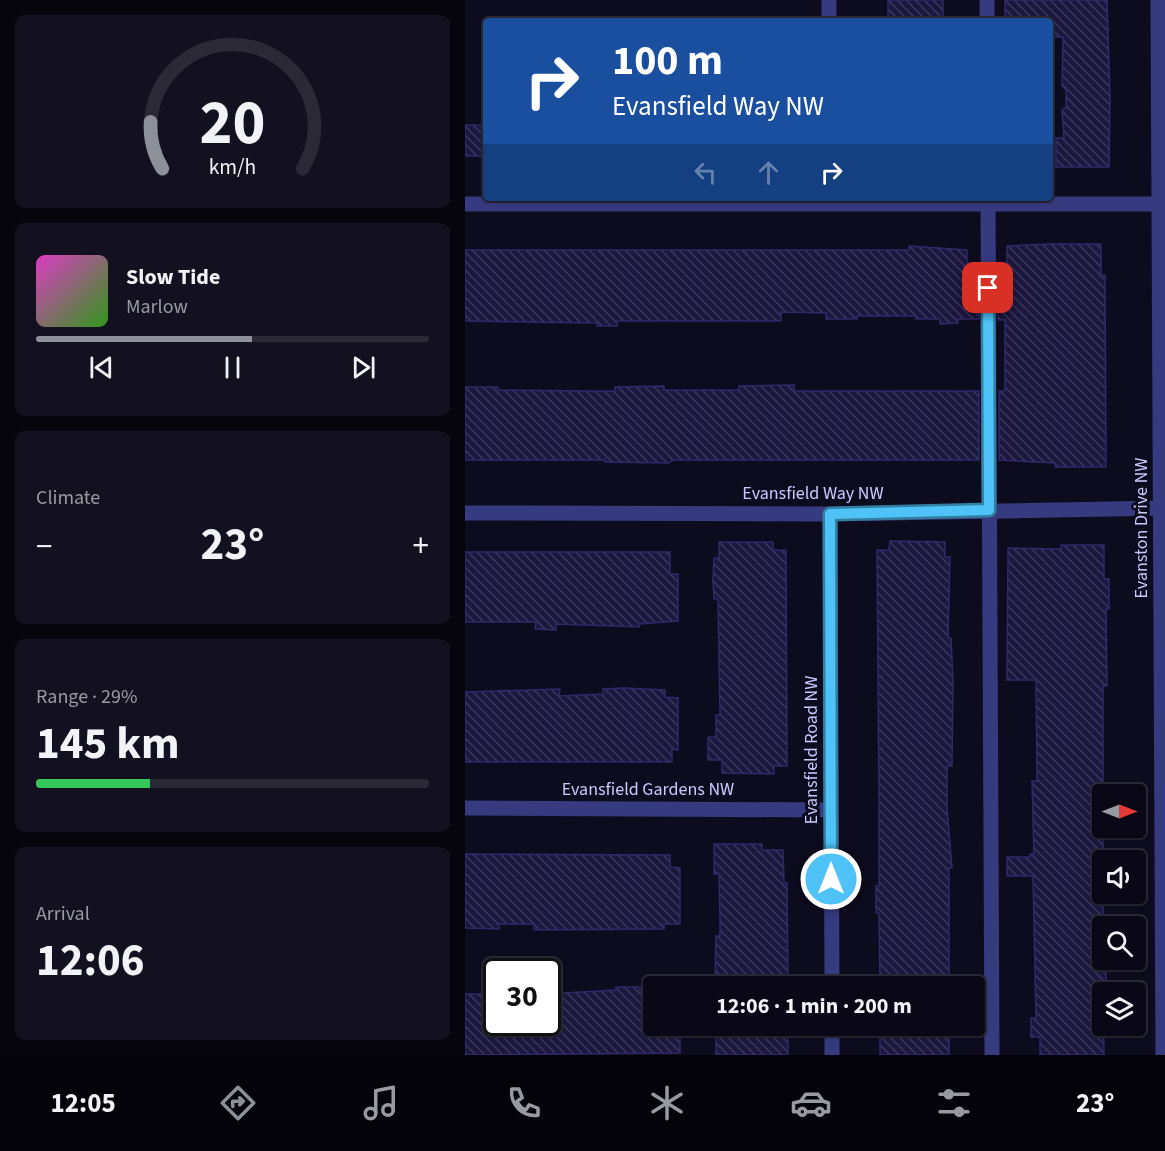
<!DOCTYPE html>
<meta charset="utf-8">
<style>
:root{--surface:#0a0816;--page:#13111f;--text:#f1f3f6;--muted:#999aa1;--line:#2a2935;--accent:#8c9099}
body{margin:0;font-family:"Source Sans 3",sans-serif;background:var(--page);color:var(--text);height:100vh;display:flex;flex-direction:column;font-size:22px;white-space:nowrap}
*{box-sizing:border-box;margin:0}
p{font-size:20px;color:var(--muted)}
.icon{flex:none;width:33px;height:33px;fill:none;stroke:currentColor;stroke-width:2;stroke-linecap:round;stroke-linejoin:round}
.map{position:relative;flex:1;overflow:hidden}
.panel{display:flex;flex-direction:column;gap:15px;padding:15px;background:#06040c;width:465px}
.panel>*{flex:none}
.guide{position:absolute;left:18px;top:18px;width:570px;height:183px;border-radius:6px;box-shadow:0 2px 4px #0004,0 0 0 2px var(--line);background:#1a4fa0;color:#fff;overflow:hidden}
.needle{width:39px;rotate:90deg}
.controls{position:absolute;left:627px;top:784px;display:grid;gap:12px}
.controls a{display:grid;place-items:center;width:54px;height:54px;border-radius:6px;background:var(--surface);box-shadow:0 2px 4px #0004,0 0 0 2px var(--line);font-size:30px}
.speed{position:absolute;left:18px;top:958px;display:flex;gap:12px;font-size:30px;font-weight:700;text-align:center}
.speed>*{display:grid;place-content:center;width:78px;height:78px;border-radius:50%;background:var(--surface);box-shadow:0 2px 4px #0004,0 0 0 2px var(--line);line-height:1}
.speed .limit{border:3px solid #111;border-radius:9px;background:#fff;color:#111}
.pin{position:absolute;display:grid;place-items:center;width:51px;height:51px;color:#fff;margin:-26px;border-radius:12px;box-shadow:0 3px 9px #0006}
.me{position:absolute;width:66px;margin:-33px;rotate:0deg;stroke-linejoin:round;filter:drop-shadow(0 0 4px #0008)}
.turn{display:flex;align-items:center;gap:21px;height:126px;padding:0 30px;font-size:27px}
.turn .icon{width:78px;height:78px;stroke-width:2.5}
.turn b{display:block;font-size:42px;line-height:51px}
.lanes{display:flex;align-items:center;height:57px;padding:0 30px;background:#0003;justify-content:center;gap:30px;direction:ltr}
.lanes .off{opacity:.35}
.big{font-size:45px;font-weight:700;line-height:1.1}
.panel .widget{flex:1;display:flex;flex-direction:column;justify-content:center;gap:9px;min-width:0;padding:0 21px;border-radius:9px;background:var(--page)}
.panel .dial{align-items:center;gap:0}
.dial svg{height:156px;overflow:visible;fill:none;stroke:var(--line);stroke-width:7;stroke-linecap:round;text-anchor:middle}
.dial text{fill:var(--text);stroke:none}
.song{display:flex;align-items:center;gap:18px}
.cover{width:72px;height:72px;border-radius:9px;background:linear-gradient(135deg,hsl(310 70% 55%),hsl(110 70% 35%))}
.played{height:6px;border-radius:3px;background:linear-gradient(90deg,var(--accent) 55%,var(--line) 55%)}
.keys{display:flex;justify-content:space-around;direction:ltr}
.heat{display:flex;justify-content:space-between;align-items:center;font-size:33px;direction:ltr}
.charge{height:9px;border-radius:4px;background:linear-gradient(90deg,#34c759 29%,var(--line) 0)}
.trip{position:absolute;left:178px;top:976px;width:342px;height:60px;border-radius:6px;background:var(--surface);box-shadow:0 2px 4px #0004,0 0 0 2px var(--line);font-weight:700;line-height:60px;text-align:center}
.tab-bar{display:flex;height:96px;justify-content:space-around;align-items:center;background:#040309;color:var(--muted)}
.tab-bar .icon{width:42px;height:42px}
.tab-bar .selected{color:var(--accent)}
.tab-bar b{font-size:27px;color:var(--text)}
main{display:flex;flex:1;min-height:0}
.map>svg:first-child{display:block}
.building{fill:url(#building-back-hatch);stroke:#2f296b;stroke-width:1.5}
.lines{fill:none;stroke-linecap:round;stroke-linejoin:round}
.minor{stroke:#363a7e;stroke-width:15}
.route-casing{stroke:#337fa1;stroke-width:15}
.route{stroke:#4fc3f7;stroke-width:10}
.labels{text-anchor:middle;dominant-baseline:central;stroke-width:6;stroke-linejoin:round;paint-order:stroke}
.street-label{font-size:18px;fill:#c9c8ff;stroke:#0d0b1e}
</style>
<main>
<section class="panel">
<div class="widget dial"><svg viewBox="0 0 100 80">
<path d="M14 69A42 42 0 1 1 86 69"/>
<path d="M14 69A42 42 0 0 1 8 45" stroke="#8c9099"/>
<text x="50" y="56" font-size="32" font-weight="700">20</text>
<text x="50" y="72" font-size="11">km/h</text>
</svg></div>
<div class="widget">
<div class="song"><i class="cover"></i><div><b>Slow Tide</b><p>Marlow</p></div></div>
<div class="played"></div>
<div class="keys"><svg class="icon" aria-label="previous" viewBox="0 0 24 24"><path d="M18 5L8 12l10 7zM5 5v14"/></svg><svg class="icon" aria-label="pause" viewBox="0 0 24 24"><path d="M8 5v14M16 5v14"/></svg><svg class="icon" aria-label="next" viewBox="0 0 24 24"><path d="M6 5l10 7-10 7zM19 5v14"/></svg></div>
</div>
<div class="widget"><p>Climate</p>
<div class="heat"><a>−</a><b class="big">23°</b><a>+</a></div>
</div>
<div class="widget"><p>Range · 29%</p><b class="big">145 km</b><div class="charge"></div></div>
<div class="widget"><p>Arrival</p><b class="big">12:06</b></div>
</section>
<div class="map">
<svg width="700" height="1055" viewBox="0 0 700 1055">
<defs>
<pattern id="building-back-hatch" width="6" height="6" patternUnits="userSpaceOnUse" patternTransform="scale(1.5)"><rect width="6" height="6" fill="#1b173f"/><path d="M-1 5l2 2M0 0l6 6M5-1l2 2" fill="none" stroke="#3b375c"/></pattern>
</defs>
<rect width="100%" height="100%" fill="#0d0b1e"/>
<!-- building -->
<path class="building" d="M423 0H478V21H423Z
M540 0H642L645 96 644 167H591V138H599L597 110 601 107V90L597 86 598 37H589V21H540Z
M0 125H21V156H0Z
M586 244H636V275H640L641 467H590V463L534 460V391H540V320H533V263H542V246Z
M444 246 502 250V263H514V319H493V323L475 324V319H451V316H392V319H361V313L316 312V321H152V326H132V323L0 321V250H444Z
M329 385V391H514V460H208L204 463 140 462V460H0V387H33V390L120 391H150V387L199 386V390H274V386Z
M425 541 480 542V557H485L483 638H486L488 681 487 766H482V808L487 868H484V987H415L414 913H411V886H414V798L412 550H424Z
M254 542H308V550H321L322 766H309V774L257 773V760H243V737H251V715H255L253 599H249L248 581 249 558H254Z
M596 545H639V579H644V609H641L642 686H638V960H641V990H638L639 1055H575V1037H566V1018H571L568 876H542V857H565V854H569L567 781H572L571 680H542L543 548 596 549Z
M0 552H205V574H213V621L174 624V627L91 624V630L70 629 71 622H0Z
M159 688 200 690V697L213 698V750L207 749V762H0V692L95 689 94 696 138 694V689Z
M249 844H297V850H318L319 883H322L323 987H256V981H250L251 936H255V917L254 874H249Z
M0 854 205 855V867L215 868V924H199V929L69 930V924H34V929L0 928Z
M151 987H175V993H189V1026H215V1053L0 1055V994H32V1023H82V994L151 990Z
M251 1026H323V1055H251Z
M415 1026H484V1055H415Z"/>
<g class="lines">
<!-- minor -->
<path class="minor" d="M364 0V21
M522 0V21
M693 0 698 1055
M523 198 527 1055
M0 204H700
M0 513 365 514 700 508
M365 514 367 987
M0 808 366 810
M367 1026V1055"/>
</g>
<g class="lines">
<defs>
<path id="route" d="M366 879 365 514 524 510 523 288"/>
</defs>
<!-- route casing -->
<use href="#route" class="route-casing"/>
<!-- route -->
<use href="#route" class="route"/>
</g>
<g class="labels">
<!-- street labels -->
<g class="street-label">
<text x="348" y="493">Evansfield Way NW</text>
<text transform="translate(676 528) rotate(-90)">Evanston Drive NW</text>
<text transform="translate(346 750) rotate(-90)">Evansfield Road NW</text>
<text x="183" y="789">Evansfield Gardens NW</text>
</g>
</g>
</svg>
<div class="controls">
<a><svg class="needle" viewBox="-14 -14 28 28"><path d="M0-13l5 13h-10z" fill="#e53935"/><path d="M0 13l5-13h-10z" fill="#999aa1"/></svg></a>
<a><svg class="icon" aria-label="sound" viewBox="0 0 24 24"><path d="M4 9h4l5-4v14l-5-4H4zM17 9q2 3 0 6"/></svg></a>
<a><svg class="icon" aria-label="search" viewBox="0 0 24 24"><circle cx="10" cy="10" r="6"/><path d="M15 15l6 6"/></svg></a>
<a><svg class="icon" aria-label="layers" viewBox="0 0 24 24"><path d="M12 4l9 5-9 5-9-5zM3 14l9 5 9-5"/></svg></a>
</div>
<div class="speed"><div class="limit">30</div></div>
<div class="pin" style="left:523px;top:288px;background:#d93025"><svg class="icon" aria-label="arrive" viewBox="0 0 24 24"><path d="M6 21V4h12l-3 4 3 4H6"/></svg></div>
<svg class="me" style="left:366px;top:879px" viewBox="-20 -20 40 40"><circle r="17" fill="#4fc3f7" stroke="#fff" stroke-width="3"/><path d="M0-11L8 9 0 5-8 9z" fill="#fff"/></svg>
<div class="trip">12:06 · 1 min · 200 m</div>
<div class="guide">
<div class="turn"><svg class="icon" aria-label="right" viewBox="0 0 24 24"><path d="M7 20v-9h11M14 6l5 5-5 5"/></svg><div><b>100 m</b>Evansfield Way NW</div></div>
<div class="lanes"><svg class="icon off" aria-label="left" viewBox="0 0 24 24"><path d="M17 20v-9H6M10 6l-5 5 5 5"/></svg><svg class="icon off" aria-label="ahead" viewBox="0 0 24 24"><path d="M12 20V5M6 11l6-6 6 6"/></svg><svg class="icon" aria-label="right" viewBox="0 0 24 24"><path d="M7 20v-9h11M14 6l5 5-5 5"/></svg></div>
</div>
</div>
</main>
<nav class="tab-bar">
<b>12:05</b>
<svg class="icon selected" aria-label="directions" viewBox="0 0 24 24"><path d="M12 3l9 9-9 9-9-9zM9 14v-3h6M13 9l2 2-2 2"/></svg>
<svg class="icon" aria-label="music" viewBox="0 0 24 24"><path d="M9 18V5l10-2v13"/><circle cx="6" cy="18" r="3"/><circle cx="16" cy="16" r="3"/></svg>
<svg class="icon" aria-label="phone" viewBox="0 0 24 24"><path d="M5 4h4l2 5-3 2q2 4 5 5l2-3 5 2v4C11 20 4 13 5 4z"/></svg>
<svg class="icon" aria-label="climate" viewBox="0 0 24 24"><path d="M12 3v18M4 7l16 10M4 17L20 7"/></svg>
<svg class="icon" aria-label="car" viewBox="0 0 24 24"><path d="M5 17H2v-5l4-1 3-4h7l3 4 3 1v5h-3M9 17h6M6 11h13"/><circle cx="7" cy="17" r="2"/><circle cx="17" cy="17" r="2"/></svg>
<svg class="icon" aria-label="filters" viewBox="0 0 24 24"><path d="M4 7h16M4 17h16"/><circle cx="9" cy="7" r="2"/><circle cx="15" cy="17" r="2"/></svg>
<b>23°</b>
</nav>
